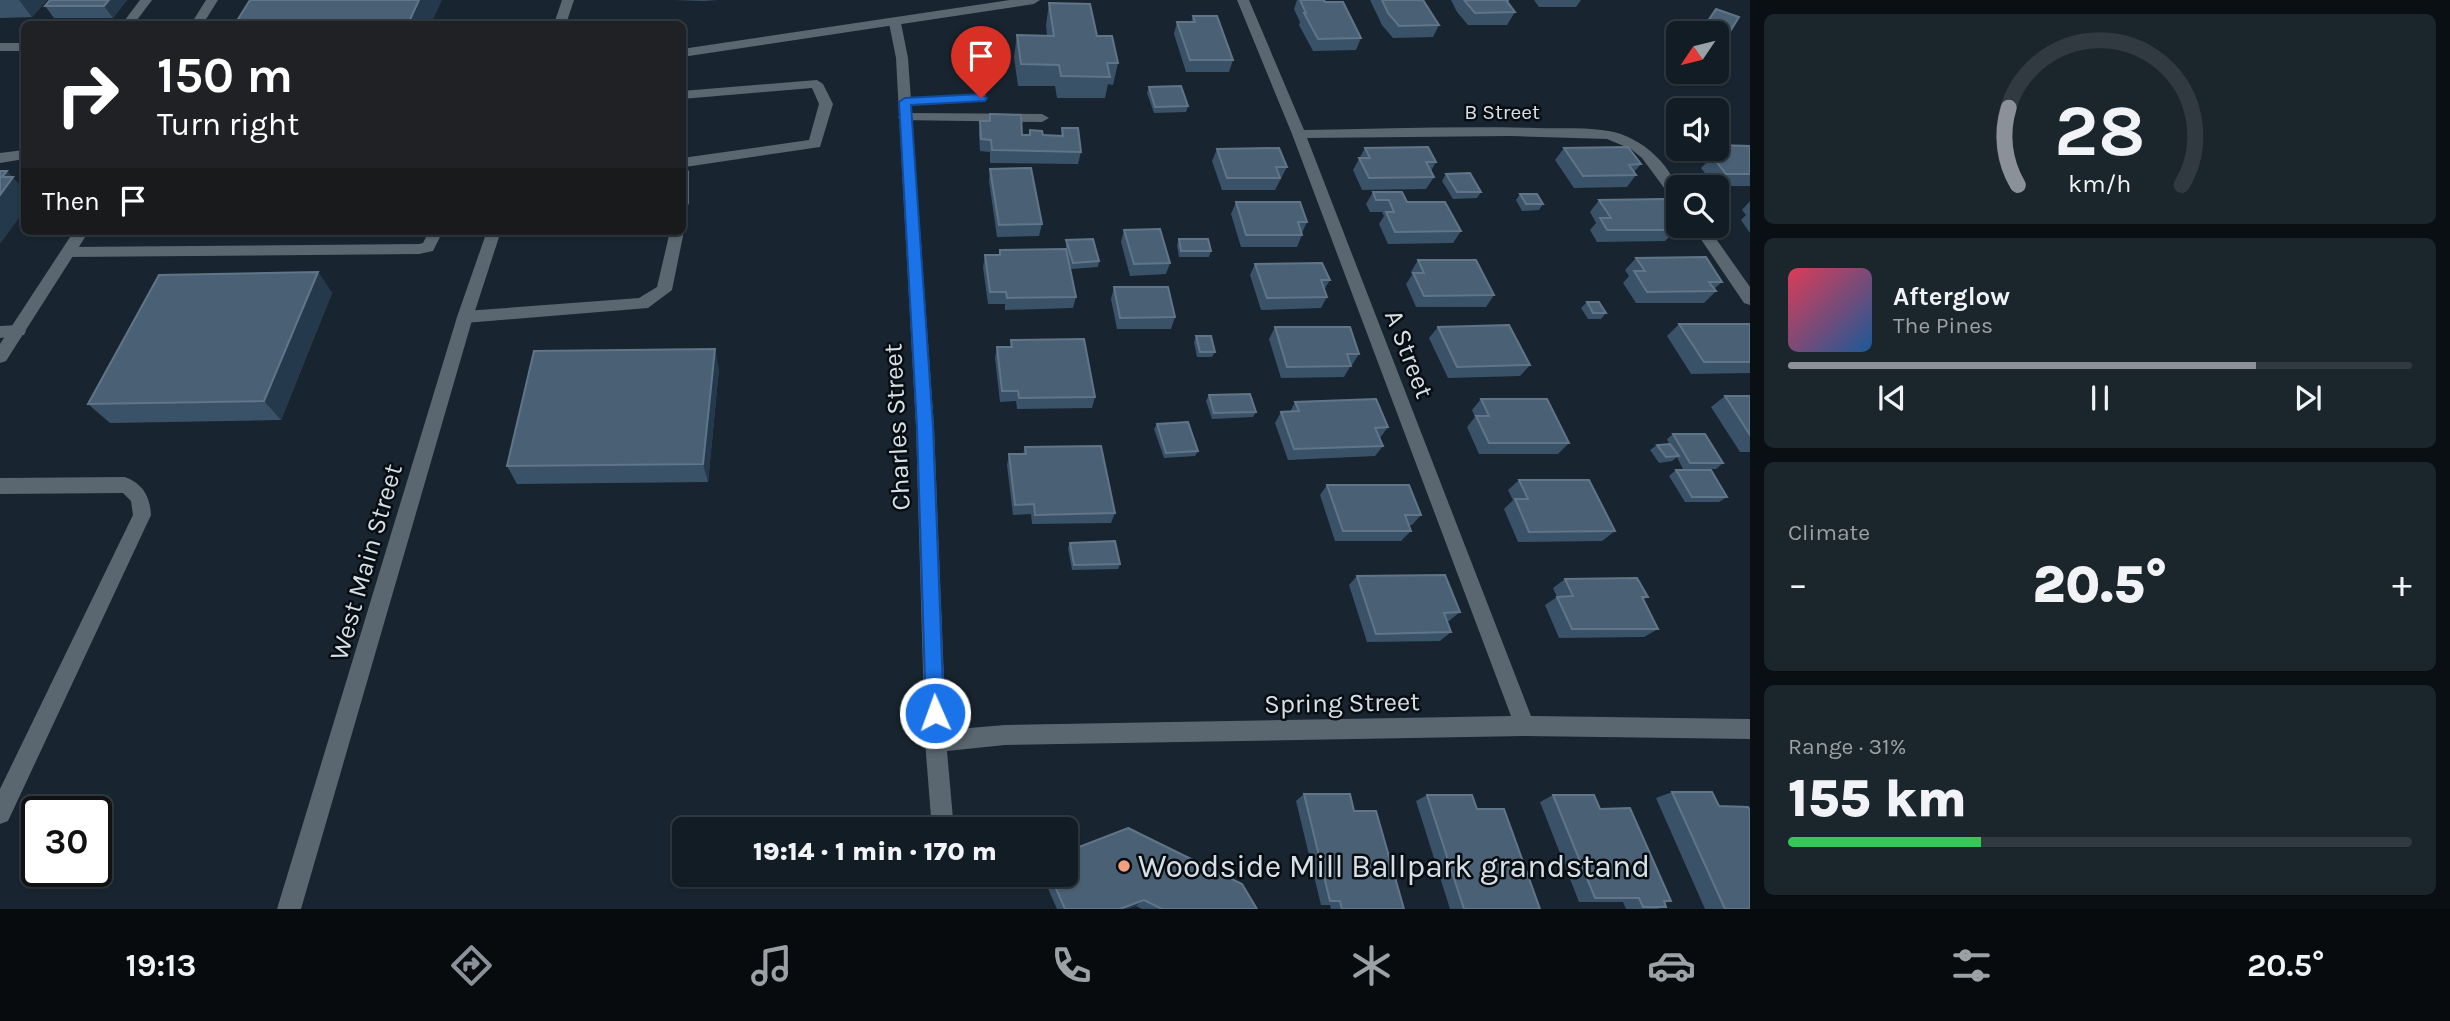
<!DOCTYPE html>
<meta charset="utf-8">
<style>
:root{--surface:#121c24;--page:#1b252c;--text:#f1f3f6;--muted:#9ca1a6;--line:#313a41;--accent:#8c9099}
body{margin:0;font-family:Karla,sans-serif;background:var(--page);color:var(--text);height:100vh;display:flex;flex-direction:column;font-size:26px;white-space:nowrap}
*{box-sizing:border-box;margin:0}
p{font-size:23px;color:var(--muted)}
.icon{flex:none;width:38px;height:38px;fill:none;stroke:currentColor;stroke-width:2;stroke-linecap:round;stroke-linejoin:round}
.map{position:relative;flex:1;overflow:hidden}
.sheet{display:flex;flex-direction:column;gap:14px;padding:14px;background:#0a0f14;width:700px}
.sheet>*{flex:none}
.guide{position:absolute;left:21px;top:21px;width:665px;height:214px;border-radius:10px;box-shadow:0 2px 5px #0004,0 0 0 2px var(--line);background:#202124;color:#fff;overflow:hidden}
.needle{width:46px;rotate:235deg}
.tools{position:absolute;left:1666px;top:21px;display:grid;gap:14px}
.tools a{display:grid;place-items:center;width:63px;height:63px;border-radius:10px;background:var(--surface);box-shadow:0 2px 5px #0004,0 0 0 2px var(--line);font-size:35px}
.speed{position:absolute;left:21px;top:796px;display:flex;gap:14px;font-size:35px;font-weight:700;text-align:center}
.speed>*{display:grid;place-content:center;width:91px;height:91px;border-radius:50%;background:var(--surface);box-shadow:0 2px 5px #0004,0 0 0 2px var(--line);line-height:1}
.speed .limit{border:4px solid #111;border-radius:10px;background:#fff;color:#111}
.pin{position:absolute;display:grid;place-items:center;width:60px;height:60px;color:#fff;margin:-72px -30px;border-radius:50% 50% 50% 0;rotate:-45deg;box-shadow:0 0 7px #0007}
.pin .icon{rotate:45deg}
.me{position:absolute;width:77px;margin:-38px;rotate:358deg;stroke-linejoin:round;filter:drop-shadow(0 0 5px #0008)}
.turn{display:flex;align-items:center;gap:24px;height:147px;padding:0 21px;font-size:32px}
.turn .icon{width:91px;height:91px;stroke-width:2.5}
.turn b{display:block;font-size:49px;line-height:60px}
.then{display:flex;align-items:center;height:66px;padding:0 21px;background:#0003;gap:14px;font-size:26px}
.big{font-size:52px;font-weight:800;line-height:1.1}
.sheet .card{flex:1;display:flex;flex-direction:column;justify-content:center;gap:10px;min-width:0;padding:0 24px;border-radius:10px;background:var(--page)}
.sheet .dial{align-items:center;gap:0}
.dial svg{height:182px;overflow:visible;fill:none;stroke:var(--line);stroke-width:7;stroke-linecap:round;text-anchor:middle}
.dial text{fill:var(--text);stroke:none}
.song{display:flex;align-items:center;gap:21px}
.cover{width:84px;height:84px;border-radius:10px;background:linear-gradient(135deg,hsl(350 70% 55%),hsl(210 70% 35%))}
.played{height:7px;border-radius:4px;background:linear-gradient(90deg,var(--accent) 75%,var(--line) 75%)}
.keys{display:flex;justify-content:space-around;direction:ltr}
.heat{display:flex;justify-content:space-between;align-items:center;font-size:38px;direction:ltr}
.charge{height:10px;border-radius:5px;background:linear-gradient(90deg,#34c759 31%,var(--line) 0)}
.trip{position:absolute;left:672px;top:817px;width:406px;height:70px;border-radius:10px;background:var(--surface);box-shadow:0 2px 5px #0004,0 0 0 2px var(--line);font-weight:800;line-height:70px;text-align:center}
.dock{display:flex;height:112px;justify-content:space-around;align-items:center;background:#070b0e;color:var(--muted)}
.dock .icon{width:49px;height:49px}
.dock .selected{color:var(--accent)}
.dock b{font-size:32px;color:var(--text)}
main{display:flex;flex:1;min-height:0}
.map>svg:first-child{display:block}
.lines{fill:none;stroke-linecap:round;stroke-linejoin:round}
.service{fill:#5a6771;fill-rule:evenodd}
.minor{fill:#5a6771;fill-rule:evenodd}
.tertiary{fill:#5a6771;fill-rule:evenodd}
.wall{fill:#395268}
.shaded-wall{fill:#25394c}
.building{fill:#4a6175;stroke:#607587;stroke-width:2}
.route{fill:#1a73e8;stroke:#114b97;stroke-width:2}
.poi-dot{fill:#f2a07f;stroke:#080d12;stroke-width:2.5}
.labels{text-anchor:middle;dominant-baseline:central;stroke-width:5;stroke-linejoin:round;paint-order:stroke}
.far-street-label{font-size:21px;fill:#d7e0e7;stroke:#080d12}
.street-label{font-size:26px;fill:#d7e0e7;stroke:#080d12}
.near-poi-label{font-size:32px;fill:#d7e0e7;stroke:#080d12;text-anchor:start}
</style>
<main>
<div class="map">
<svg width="1750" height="909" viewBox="0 0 1750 909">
<rect width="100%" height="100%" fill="#182530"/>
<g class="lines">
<!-- service -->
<path class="service" d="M140 0H152L134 24H122Z
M206 0H218L203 24H191Z
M0 43H24V51H0Z
M817 80 823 84 833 104 820 147 685 167 689 171V204L682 209V158L809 140 819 104 812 88 682 99V91Z
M981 94 986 95V101L905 106 898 102 905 98Z
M905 113 1042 114 1049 118 1042 122 900 120 898 117Z
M682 228 684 231 672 290 648 308 465 323 457 317 465 311 639 298 657 287 670 231H682Z
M429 231H443L433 251 419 254 68 257 61 252 68 247 419 244 423 243Z
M18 325 26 331 24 335 0 338V326Z
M125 477C143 484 150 496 151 515L8 821 0 824V789L133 515 131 501 123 493 0 494V478Z"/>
<!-- minor -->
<path class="minor" d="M562 0H574L566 24H554Z
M1237 0H1249L1304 130C1381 129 1458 126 1534 128 1559 129 1585 127 1609 131 1641 136 1680 170 1678 202L1673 200 1642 158 1631 149 1607 139 1511 136 1307 138 1531 716 1750 719V739L1525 736 1005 745 947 751 954 830H932L925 741 916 427 896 58 889 23 895 19 901 23 908 58 934 427 946 730 1005 725 1511 716 1292 134Z
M1692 226H1707L1750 287V305L1744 303Z
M74 231H89L6 361 0 363V344Z
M487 231H501L473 317 301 909H277L457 317Z"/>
<!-- tertiary -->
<path class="tertiary" d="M1010 0H1040L1034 4 682 57V49Z
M24 150V159L0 163V153Z"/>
</g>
<!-- wall -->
<path class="wall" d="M0 0H47L32 17 0 18Z
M50 0H127L113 18H54L45 6Z
M674 0H718L703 1Z
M1297 0H1324L1361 38 1356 50 1313 51 1299 25 1300 22 1294 9Z
M1370 0H1423L1439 25 1433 37 1393 38 1382 25Z
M1451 0H1509L1508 2 1515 12 1507 25H1468L1457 12Z
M1534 0H1581L1576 7H1539Z
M1049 3 1097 36 1118 63 1113 85 1108 84 1105 98H1057L1055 86H1018L1014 57 1017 35H1047L1046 25Z
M1716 9 1729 33 1724 40 1719 38 1718 39 1721 46 1717 51V33H1699Z
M1193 16 1233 60 1229 72H1186L1174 34 1177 22H1191Z
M1149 87 1188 106 1186 112 1154 113 1147 93Z
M990 114 1022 135H1029L1030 130 1043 135 1061 136 1062 128 1081 152 1078 164 990 163V152L980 151 979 133 980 121H989Z
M1750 146V186H1715L1701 168 1707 162 1703 157 1711 149Z
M1365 148 1436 162 1431 171 1434 177 1426 189 1362 190 1353 170Z
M1564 148 1641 164 1634 172 1636 175 1627 187 1574 188 1555 160Z
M1217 149 1287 167 1275 190H1222L1212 161Z
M990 169 1042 224 1039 236 997 237 989 181Z
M1446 174 1481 192 1477 198 1453 199 1442 181Z
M1373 192 1407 202 1461 231 1453 243 1388 244 1379 224 1384 216 1382 212H1370L1366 204Z
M1520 194 1543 204 1539 210 1522 211 1516 200Z
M1599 200 1678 218V220L1673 226 1676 230 1665 241 1597 242 1590 230 1596 223 1590 212Z
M1750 201V233L1741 220 1746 215 1742 210Z
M1236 202 1307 222 1302 233V235L1297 247H1241L1231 214Z
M1124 230 1170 263 1166 274 1130 276 1121 242Z
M1179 239 1211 251 1209 257H1179L1177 245Z
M1066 240 1099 261 1098 267 1071 269 1068 257 1076 297 1073 308 1005 310V304H988L983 267 985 255H999L1000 250 1066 249Z
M1636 258 1722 282 1714 289 1716 291 1704 303H1636L1623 283 1629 276 1625 270Z
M1418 260 1494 295 1486 307H1416L1406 284 1412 275 1411 272Z
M1255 264 1330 280 1324 290 1327 297 1321 308 1261 310 1250 275Z
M318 272 332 293 281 420 110 423 88 404Z
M1114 287 1175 317 1171 329H1117L1111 299Z
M1587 302 1606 313 1601 319H1588L1581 308Z
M1679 324H1750V373L1691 374 1667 336Z
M1275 327 1359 354 1352 365H1351L1344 377 1281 378 1269 339Z
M1438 327 1530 365 1520 376 1448 378 1429 338Z
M1196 336 1215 352 1212 357H1197L1194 342Z
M1011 340 1095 397 1092 408 1017 409 1016 401 1000 402 995 358 997 347H1010Z
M719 369 708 482 517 484 507 466Z
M1209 395 1256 412 1253 417 1212 419 1206 401Z
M1725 396H1750V452H1740L1711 407Z
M1481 399 1569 443 1558 454H1479L1467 427 1475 417 1472 410Z
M1295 402 1388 427 1380 438 1383 446 1375 456 1288 460 1275 423 1281 412H1290Z
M1157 424 1198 451 1195 456 1164 458 1154 429Z
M1673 434 1723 463 1716 469H1683L1677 457 1672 461 1659 463 1650 450 1657 445 1669 444 1667 439Z
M1025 447 1115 513 1111 523 1032 524 1031 514 1013 515 1007 465 1009 454H1023Z
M1676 470 1727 497 1719 502H1685L1669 476Z
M1519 480 1615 531 1602 541 1518 542 1504 509 1513 500 1508 490Z
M1327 485 1421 515 1412 525H1409L1411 531 1401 541H1335L1320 495Z
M1070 543 1120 564 1118 569 1072 570 1068 548Z
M1357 576 1460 612 1449 621H1447L1451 632 1440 641 1367 642 1349 585Z
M1565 579 1648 597 1643 600 1658 629 1644 637 1559 638 1545 605 1557 597 1553 588Z
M1672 792 1750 909H1705L1656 798Z
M1304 794 1354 811 1404 909H1331L1330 905H1321L1296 801Z
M1427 795 1540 909H1450L1416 801Z
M1553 795 1600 809 1671 901 1664 903 1666 907 1657 909H1626L1623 902H1579L1540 802Z
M1042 875H1066L1257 909H1142L1136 906 1127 909H1057Z"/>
<!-- shaded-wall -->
<path class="shaded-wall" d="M19 0H47L32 17Z
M109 0H127L113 18 104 6Z
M419 0H442L431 24H408Z
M7 171 24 189V211L0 244V195L2 177Z
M318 272 332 293 281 420 264 401Z
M715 349 719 369 708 482 703 464Z
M1144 900 1136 906 1127 909H1120Z"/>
<!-- building -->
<path class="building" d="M50 0H109L104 6H45Z
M250 0H419L408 24H235Z
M1300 0H1324L1325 2H1343L1361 38 1318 39 1304 13H1306Z
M1382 0H1423L1439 25 1399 26 1388 13Z
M1464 0H1509H1506L1515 12 1475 13Z
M1049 3 1090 4 1097 36H1112L1118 63H1107L1110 77 1061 76 1059 65 1021 64 1017 35 1054 36Z
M1716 9 1739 17 1729 33 1723 31 1718 39 1724 41 1721 46 1717 44V33H1700Z
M1193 16H1217L1233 60H1190L1177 22H1195Z
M1181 86 1188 106 1155 107 1149 87Z
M990 114 1021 115 1022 135H1030V130L1042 131 1043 135 1063 136 1062 128H1078L1081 152 992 150 991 140 981 139 980 121H990Z
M1717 145 1750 146V174H1726L1712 156H1722L1717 149Z
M1428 147 1436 162H1426L1434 177 1369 178 1359 158H1370L1365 148Z
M1628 147 1641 164 1629 165 1636 175 1583 176 1564 148Z
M1279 148 1287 167H1276L1280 178H1227L1217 149Z
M1031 168 1042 224 999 225 990 169Z
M0 171H7L2 177H13L0 195Z
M1470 173 1481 192H1457L1446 174Z
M1373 192H1402L1407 202H1445L1461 231 1395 232 1386 212H1394L1389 200H1376Z
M1520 194H1537L1543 204H1526Z
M1665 199 1678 218V219L1669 220 1676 230H1607L1600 218H1611L1599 200Z
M1236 202H1300L1307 222H1298L1302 235H1246Z
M1160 229 1170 263 1134 264 1124 230Z
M1093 239 1099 261 1073 263 1066 240Z
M1179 239H1208L1211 251H1181Z
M1066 249 1076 297 1007 298 1006 292H990L985 255H1000V250Z
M1706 257 1722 282H1709L1716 291 1647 292 1634 271H1645L1636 258Z
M1418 260H1476L1494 295 1424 296 1413 273H1424Z
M1322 263 1330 280H1321L1327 297 1267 298 1255 264Z
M318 272 264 401 88 404 159 275Z
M1114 287H1168L1175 317 1120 318Z
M1587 302H1599L1606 313H1593Z
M1679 324H1750V362H1704Z
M1509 325 1530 365 1457 367 1438 327Z
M1275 327H1350L1359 354H1347L1351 366 1287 367Z
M1196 336H1211L1215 352H1200Z
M1084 339 1095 397 1019 398 1018 391H1002L997 347H1012L1011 340Z
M715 349 703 464 507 466 534 351Z
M1250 394 1256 412 1214 413 1209 395Z
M1725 396H1750V435Z
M1376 399 1388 427 1375 428 1383 446 1294 449 1281 412 1299 411 1295 402Z
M1481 399H1547L1569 443H1489L1476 416H1489Z
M1188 422 1198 451 1166 453 1157 424Z
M1673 434H1705L1723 463H1690Z
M1670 444 1679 456 1666 457 1657 445Z
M1101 446 1115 513 1035 515 1034 504 1015 505 1009 454H1026L1025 447Z
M1676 470H1711L1727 497H1692Z
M1519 480H1589L1615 531 1529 532 1515 499H1528Z
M1327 485H1409L1421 515H1405L1411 531H1343Z
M1115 541 1120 564 1074 565 1070 543Z
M1445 575 1460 612 1444 613 1451 632 1376 634 1357 576Z
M1637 578 1648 597H1642L1658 629H1572L1557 597 1573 596 1565 579Z
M1672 792H1712L1719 806 1748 807 1750 810V909H1725Z
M1304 794H1350L1354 811H1376L1404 909H1342L1340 901H1330Z
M1427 795H1472L1477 809H1504L1540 909H1464Z
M1553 795H1594L1600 809 1630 808 1671 901H1664L1666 907H1643L1639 898H1595Z
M1128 828 1242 884 1257 909H1162L1144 900 1120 909H1065L1050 875H1066V852Z"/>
<!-- route -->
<path class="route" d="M981 94 987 98 985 101 911 105 933 427 944 713 942 720 935 722 928 720 926 713 917 427 899 102 905 98Z"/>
<!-- markers -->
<circle class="poi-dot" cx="1124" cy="866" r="7"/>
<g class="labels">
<!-- far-street labels -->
<g class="far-street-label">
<text x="1502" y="112">B Street</text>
</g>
<!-- street labels -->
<g class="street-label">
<text transform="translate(1409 354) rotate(69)">A Street</text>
<text transform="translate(897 427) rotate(-93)">Charles Street</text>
<text transform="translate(366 562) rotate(-74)">West Main Street</text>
<text transform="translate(1342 703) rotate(-1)">Spring Street</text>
</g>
<!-- near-poi labels -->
<g class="near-poi-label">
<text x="1138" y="866">Woodside Mill Ballpark grandstand</text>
</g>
</g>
</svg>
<div class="tools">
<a><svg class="needle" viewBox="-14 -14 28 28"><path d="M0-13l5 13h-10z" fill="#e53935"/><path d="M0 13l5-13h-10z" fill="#9ca1a6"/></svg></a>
<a><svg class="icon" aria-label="sound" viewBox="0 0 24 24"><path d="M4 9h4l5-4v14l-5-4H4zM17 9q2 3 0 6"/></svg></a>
<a><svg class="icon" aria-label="search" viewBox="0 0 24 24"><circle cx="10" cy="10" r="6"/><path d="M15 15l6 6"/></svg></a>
</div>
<div class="speed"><div class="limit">30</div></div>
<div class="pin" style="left:981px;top:98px;background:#d93025"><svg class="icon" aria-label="arrive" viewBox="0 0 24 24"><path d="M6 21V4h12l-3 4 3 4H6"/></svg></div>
<svg class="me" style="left:935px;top:713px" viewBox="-20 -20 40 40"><circle r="17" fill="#1a73e8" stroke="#fff" stroke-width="3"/><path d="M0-11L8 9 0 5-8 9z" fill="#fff"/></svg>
<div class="trip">19:14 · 1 min · 170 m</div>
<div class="guide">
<div class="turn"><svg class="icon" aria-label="right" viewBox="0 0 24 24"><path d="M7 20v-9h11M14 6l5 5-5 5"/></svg><div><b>150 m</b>Turn right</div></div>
<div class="then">Then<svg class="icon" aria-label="arrive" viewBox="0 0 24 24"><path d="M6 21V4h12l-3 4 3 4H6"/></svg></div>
</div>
</div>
<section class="sheet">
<div class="card dial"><svg viewBox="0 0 100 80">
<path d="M14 69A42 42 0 1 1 86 69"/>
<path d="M14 69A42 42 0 0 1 10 35" stroke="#8c9099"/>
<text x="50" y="56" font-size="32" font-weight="700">28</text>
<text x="50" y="72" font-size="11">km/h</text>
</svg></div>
<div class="card">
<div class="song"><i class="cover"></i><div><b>Afterglow</b><p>The Pines</p></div></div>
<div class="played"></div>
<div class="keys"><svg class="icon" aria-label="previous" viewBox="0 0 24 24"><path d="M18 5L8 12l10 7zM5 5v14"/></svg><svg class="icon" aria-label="pause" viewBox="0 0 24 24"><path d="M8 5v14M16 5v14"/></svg><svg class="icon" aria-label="next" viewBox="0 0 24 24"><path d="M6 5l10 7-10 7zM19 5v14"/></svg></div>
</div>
<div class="card"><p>Climate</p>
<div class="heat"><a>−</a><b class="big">20.5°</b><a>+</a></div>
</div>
<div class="card"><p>Range · 31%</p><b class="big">155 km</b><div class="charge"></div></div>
</section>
</main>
<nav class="dock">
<b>19:13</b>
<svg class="icon selected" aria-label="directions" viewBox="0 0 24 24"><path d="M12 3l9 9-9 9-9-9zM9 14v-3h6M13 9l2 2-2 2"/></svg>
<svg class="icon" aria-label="music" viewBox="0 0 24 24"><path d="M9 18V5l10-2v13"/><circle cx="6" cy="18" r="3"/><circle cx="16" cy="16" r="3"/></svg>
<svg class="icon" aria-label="phone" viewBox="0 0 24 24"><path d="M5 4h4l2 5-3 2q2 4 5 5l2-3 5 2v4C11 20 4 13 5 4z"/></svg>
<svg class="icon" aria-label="climate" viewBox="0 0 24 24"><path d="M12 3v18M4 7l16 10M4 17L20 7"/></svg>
<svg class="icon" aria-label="car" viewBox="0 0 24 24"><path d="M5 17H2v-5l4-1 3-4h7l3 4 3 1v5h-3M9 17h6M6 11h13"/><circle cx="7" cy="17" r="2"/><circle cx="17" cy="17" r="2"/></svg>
<svg class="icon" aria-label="filters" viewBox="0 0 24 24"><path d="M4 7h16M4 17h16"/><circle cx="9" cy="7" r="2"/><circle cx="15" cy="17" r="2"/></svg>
<b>20.5°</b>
</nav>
